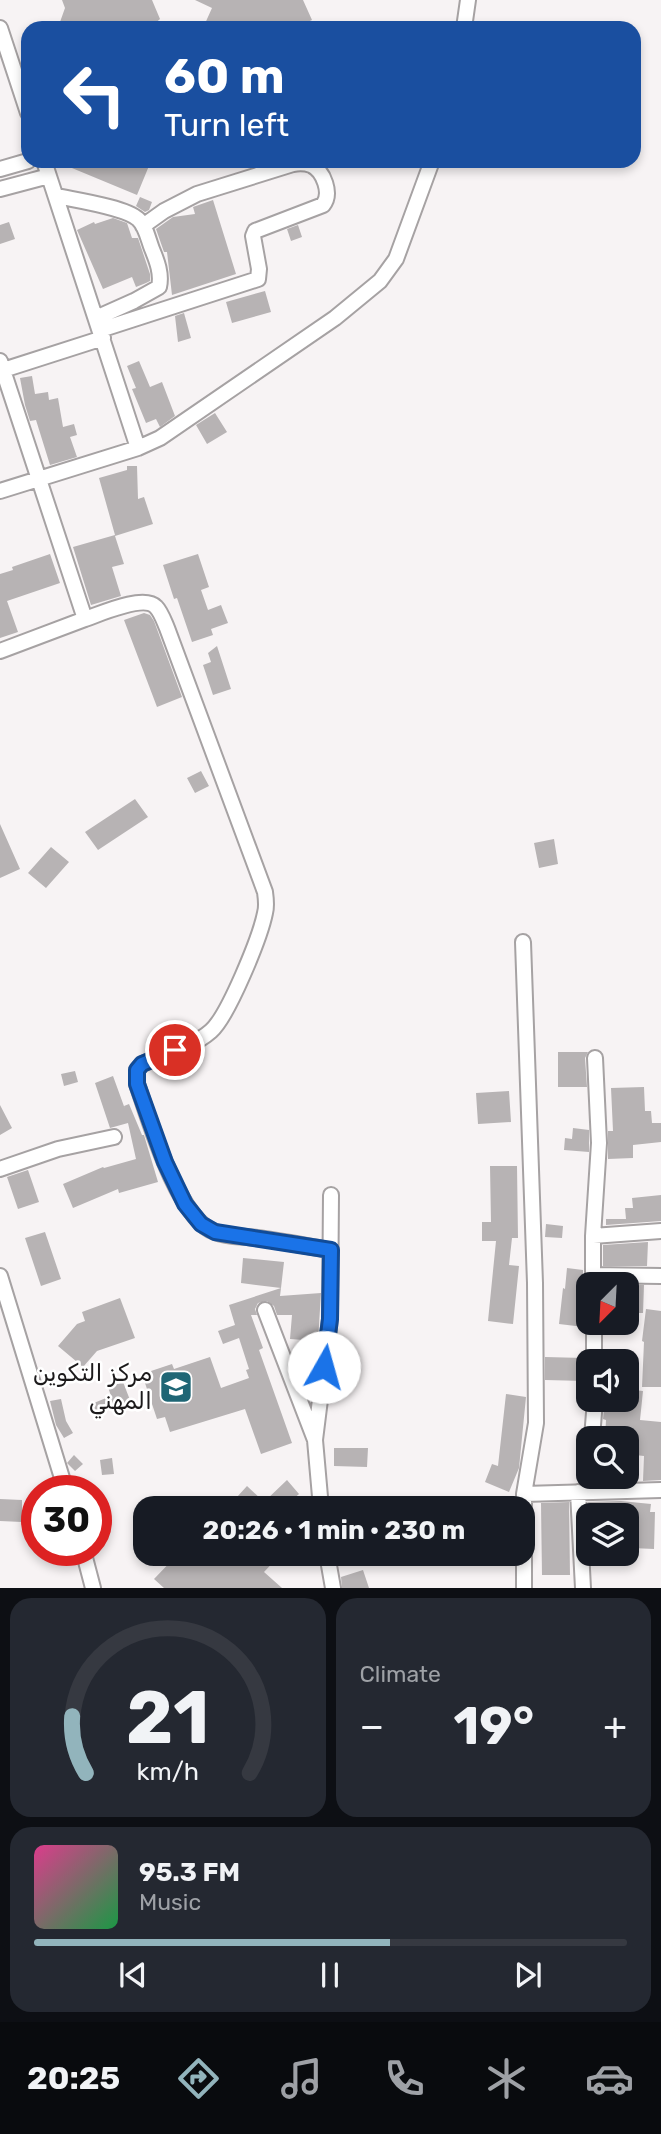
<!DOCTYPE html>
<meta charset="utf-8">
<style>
:root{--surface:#171b24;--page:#242831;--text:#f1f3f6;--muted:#9ea1a6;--line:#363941;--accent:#92b4bc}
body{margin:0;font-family:Rubik,Vazirmatn,sans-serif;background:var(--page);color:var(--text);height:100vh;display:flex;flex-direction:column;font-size:26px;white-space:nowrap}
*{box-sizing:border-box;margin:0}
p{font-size:23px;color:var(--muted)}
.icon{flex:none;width:38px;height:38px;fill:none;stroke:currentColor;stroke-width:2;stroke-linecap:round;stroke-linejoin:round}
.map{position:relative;height:1588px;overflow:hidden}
.panel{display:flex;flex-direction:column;gap:10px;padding:10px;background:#0d0f14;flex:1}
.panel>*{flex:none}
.guide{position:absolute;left:21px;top:21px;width:620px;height:147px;border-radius:21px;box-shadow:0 4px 10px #0003;background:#1a4fa0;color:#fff;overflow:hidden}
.needle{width:46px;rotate:204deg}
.tools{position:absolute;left:576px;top:1272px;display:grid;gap:14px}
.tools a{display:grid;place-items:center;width:63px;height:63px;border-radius:14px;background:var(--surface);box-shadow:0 4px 10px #0003;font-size:35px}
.speed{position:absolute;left:21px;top:1475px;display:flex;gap:14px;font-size:35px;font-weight:700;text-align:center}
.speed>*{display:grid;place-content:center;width:91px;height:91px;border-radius:50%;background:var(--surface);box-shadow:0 4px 10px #0003;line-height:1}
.speed .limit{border:10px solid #d22;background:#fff;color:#111}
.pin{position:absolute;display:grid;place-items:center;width:60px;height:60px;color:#fff;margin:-30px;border:4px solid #fff;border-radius:50%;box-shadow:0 2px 7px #0007}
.me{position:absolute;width:77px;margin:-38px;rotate:7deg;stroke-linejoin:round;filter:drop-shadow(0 0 5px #0008)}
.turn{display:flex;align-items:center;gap:24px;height:147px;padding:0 28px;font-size:32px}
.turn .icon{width:91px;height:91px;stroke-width:2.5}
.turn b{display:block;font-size:49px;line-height:60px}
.big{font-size:52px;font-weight:700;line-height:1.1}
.panel .widget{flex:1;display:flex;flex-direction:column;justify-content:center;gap:10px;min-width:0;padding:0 24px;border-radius:21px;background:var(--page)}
.panel .dial{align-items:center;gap:0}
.dial svg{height:182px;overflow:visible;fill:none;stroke:var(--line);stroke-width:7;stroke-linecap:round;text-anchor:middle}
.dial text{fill:var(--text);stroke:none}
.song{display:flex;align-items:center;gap:21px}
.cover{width:84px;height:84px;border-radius:10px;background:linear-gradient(135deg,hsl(330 70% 55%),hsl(140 70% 35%))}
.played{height:7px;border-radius:4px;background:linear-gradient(90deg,var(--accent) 60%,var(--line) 60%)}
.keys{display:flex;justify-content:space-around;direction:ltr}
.heat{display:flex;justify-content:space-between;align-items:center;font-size:38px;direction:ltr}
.panel .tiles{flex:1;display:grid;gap:10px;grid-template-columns:1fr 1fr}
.widget:last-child{grid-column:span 2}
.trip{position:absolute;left:133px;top:1496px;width:402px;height:70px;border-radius:21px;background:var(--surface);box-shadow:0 4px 10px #0003;font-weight:700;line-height:70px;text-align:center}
.tabs{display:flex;height:112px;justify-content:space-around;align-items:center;background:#090b0e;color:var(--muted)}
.tabs .icon{width:49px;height:49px}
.tabs .selected{color:var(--accent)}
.tabs b{font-size:32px;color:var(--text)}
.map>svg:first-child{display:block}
.building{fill:#b7b3b4}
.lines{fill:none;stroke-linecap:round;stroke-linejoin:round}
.minor-casing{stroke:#a6a2a3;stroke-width:18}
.minor{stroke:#fff;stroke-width:14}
.route-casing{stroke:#114b97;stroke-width:18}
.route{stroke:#1a73e8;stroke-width:12}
.labels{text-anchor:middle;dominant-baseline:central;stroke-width:5;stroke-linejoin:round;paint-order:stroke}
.poi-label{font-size:24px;fill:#1c1a1b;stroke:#fff;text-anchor:end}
</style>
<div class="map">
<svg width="661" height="1588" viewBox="0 0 661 1588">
<rect width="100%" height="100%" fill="#f7f3f4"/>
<!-- building -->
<path class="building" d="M62 0H152L160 19 150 28H68L69 25 60 22 65 8Z
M195 0H303L312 20 294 28H203L212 8Z
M55 161H151L137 195Z
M140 197 152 202 149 210 145 212 136 206Z
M213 200 236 274 172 295 167 252H164L156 229 173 217 195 214 193 207Z
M113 218 127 223 132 238H138L150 274V281L146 283 136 287 132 277 103 289 77 230 94 222 95 224Z
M9 222 15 239 0 244V225Z
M298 225 302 237 291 241 287 229Z
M265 291 271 312 232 323 226 302Z
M184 313 191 338 178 342 175 316Z
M139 361 150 387 162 382 175 416 160 427 156 419 146 423 132 389 136 388 127 366Z
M32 376 35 394 48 392 49 400 58 398 63 427 74 424 77 435 70 437 77 457 50 465 36 420 30 421 25 405 20 378Z
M215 413 227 432 207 444 196 425Z
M127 466H137L138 499 144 497 153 524 115 536 124 564 112 567 121 596 91 605 73 547 115 535 99 478 127 470Z
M50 554 60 583 7 601 18 632 0 638V574L13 570 12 567Z
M198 554 209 587 201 590 208 610 221 605 228 623 211 629 213 635 192 642 177 598 174 599 163 565Z
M144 613 150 615 154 621 182 697 157 707 124 620Z
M217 646 231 689 213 695 203 665 211 662 208 653Z
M201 771 209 786 195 793 187 778Z
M135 799 148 817 98 850 85 832Z
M0 824 20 869 0 878Z
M554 839 558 864 539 868 534 843Z
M51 847 69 862 46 888 28 873Z
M558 1052H588L585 1058 587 1087H558Z
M75 1071 78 1082 64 1086 61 1074Z
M113 1076 125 1109 124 1106 129 1104 142 1135H144L158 1182 119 1193 118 1189 73 1208 63 1184 103 1167 104 1168 136 1159 128 1123 110 1128 95 1083Z
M644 1087 645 1111H651L652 1123H661V1142L633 1145V1158L608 1159V1131H613L611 1088Z
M509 1091 511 1122 478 1124 476 1093Z
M0 1105 12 1128 0 1135Z
M573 1128 589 1130V1152L564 1150 565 1138 572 1139Z
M490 1166H517L518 1238H512L509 1265 519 1266 513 1324 488 1321 496 1241H482V1222H491Z
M28 1170 39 1202 18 1209 7 1177Z
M661 1195V1221L606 1225V1219H626L625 1208H633L632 1198Z
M546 1224 563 1226 562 1238 545 1237Z
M45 1232 61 1279 41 1286 25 1238Z
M648 1242 647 1266H603V1245Z
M243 1258 284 1262 281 1288 241 1283Z
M567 1268 583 1270V1285L588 1292 586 1310H588V1316L585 1319 584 1327 559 1324 563 1288 565 1289Z
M626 1285H644L643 1313H626Z
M281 1288 280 1296 321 1293 318 1341 290 1339 292 1315H277L274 1306 267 1301 258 1303 255 1309 257 1315H251L263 1348 259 1350 292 1443 261 1454 245 1409 170 1432 165 1417 157 1419 142 1374 172 1364 174 1369 210 1357 221 1388 249 1378 246 1370 249 1369 239 1338 223 1344 218 1331 235 1325 229 1305Z
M120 1298 135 1338 97 1351 83 1367 58 1346 77 1324 85 1321 82 1312Z
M646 1309 661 1311V1387H642L644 1342 642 1341Z
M545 1357 584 1358 588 1369V1374H585V1381L545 1380Z
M123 1382 130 1400 115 1408 93 1416 89 1405 111 1396 108 1387Z
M626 1389 643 1391 640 1420 661 1422V1480L643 1481 644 1456 626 1454V1438H605L606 1420 603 1419 605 1400H626Z
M506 1394 526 1397 519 1468 509 1492 485 1482 492 1464 498 1466Z
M61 1399 66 1421 73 1433 64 1438 56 1425 50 1401Z
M334 1448H368L367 1467 334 1466Z
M74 1455 83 1464 75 1471 67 1463Z
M112 1458 114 1474 102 1475 100 1460Z
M287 1480 299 1494 283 1508H227L247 1486 264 1502Z
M0 1499 22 1500V1522L0 1521Z
M621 1501 651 1504 650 1512H655L654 1549 632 1548V1532H626V1516H589L588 1502Z
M569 1502 570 1575H542L541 1503Z
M178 1554H281L264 1572 282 1588H164L154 1579Z
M363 1570 369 1588H342L341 1577Z"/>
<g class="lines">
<defs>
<path id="minor" d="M0 28 28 113
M464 28 468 0
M44 161 138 448
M0 169 28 161
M0 189 49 176
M57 196C75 200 125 207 138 219 146 226 148 239 152 249 157 261 162 274 159 287L134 301 96 318
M100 330 258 279 259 269 253 236 255 231 323 205C332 194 324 171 311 165 305 163 299 163 293 164L197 194 164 211 143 226
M0 361 85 619 0 651
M0 371 103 338
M0 491 138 448 160 438 335 318 380 281 396 259 432 161
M85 619C100 614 144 594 156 607 161 612 164 621 167 628L265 892C266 899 267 906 265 913 260 938 228 1016 211 1031 193 1047 164 1055 142 1064L137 1070V1084C149 1119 178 1220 215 1232 228 1237 243 1236 257 1238 282 1241 306 1246 331 1250
M523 942 535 1283 536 1423 524 1494V1588
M0 1169 58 1149 114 1137
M593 1236 661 1231
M593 1275 661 1276
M0 1276 66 1491
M593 1284V1236L599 1143 595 1058
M265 1310 315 1440 321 1508
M594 1323V1362
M592 1438 595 1400
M315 1440 330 1319 331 1195
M578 1492 583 1588
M589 1492 590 1477
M524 1494 661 1490
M83 1550 93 1588
M327 1554 333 1588"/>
</defs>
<!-- minor casing -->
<use href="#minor" class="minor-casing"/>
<!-- minor -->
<use href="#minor" class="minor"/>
</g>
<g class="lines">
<defs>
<path id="route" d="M175 1050 142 1064 137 1070V1084L165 1162 185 1204 201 1224 215 1232 331 1250 330 1319 324 1367"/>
</defs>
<!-- route casing -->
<use href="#route" class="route-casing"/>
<!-- route -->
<use href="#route" class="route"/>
</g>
<!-- icons -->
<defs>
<symbol id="university-square" viewBox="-11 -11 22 22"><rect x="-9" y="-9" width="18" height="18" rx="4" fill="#1f6675" stroke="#fff"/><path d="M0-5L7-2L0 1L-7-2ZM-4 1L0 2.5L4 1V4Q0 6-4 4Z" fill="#fff"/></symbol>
</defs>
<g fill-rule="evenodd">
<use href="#university-square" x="157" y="1368" width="38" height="38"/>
</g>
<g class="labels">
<!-- poi labels -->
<g class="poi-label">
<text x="152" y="1373">مركز التكوين<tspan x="152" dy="28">المهني</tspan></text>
</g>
</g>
</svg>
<div class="tools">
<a><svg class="needle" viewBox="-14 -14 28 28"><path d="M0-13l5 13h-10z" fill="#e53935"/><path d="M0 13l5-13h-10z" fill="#9ea1a6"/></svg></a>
<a><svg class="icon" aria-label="sound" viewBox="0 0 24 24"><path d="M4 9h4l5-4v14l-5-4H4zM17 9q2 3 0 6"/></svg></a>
<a><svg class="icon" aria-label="search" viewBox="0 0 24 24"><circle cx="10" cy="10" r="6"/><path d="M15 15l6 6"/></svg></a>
<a><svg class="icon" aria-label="layers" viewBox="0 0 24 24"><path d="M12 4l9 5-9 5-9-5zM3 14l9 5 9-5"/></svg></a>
</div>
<div class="speed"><div class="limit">30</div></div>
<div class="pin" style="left:175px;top:1050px;background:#d93025"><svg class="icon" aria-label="arrive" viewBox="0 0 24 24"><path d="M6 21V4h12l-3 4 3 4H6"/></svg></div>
<svg class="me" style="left:324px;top:1367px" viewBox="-20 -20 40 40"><circle r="19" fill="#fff"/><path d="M0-13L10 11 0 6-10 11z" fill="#1a73e8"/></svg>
<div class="trip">20:26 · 1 min · 230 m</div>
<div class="guide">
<div class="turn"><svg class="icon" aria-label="left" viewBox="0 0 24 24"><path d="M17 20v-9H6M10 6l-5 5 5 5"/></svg><div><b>60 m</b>Turn left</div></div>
</div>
</div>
<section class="panel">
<div class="tiles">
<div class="widget dial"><svg viewBox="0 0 100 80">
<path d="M14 69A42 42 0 1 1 86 69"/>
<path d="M14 69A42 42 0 0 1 8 44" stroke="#92b4bc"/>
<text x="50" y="56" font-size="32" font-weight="700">21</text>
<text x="50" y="72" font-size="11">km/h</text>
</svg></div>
<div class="widget"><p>Climate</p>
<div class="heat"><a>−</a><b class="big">19°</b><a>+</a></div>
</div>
<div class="widget">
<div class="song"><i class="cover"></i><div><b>95.3 FM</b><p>Music</p></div></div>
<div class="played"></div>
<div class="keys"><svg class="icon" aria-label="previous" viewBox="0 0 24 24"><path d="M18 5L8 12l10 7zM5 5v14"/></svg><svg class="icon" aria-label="pause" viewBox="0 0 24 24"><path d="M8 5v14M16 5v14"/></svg><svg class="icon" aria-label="next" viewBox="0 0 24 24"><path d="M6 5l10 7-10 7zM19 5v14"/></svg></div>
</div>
</div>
</section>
<nav class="tabs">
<b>20:25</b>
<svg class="icon selected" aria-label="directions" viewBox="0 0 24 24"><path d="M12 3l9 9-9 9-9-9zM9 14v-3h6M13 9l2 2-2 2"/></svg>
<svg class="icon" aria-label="music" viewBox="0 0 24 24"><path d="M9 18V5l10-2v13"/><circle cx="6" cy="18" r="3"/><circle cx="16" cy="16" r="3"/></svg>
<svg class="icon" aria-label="phone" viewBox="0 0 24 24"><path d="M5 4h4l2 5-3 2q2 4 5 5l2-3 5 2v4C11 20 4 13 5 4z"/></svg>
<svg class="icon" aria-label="climate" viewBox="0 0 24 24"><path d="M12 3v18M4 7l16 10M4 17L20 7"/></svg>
<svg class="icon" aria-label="car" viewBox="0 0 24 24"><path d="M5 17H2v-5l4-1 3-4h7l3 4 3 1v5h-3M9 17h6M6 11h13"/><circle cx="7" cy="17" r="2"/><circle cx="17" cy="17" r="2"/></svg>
</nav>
